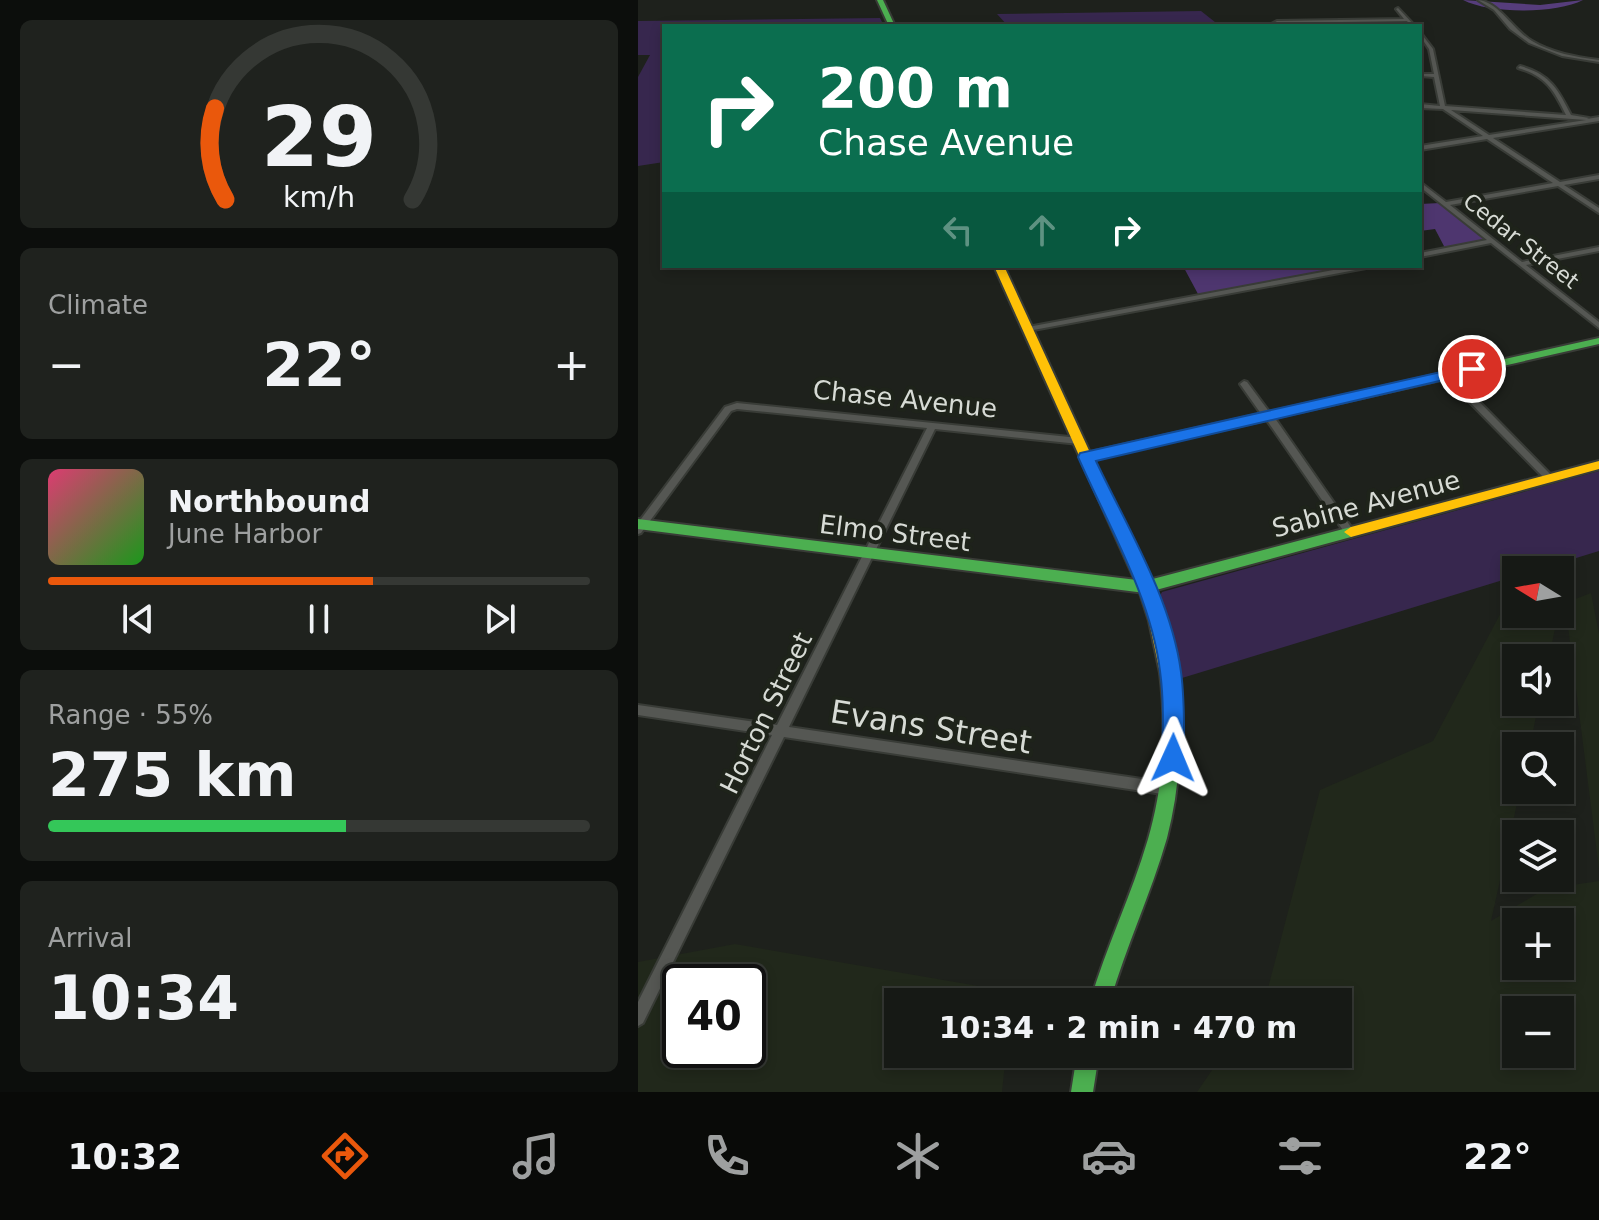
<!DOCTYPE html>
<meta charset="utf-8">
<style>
:root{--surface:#161915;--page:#1f221e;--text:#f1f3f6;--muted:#9ea0a0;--line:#353834;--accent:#ea580c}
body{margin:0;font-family:"DejaVu Sans",sans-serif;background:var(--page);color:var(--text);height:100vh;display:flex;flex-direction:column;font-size:30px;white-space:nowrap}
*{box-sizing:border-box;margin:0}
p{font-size:26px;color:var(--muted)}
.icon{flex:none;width:44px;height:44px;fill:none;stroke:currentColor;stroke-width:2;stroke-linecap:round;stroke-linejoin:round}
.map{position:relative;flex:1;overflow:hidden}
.panel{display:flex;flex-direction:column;gap:20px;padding:20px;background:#0c0e0c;width:638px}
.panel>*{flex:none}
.banner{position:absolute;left:24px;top:24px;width:760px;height:244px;border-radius:0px;box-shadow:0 4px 12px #0003,0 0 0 2px var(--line);background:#0b6e4f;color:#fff;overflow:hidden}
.needle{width:52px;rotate:281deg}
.controls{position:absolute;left:864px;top:556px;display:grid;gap:16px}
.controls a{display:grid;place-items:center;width:72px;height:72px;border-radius:0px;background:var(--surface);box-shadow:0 4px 12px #0003,0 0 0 2px var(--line);font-size:40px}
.speed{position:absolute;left:24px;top:964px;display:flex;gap:16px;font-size:40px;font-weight:700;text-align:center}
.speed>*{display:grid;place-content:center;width:104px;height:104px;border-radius:50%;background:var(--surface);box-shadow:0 4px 12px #0003,0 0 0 2px var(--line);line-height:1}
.speed .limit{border:4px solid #111;border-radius:12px;background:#fff;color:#111}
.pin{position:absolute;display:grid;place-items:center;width:68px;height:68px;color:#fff;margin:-34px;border:4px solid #fff;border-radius:50%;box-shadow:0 2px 8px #0007}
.me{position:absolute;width:88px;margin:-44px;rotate:1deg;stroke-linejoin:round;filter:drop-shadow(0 0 6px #0008)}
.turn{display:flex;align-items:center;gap:28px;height:168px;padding:0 24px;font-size:36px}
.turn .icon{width:104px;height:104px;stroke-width:2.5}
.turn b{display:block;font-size:56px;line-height:68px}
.lanes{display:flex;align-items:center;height:76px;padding:0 24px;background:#0003;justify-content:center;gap:40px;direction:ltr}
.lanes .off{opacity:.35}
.big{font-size:60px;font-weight:800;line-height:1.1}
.panel .tile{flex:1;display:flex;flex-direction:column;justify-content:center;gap:12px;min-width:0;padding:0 28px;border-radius:12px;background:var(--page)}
.panel .dial{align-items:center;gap:0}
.dial svg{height:208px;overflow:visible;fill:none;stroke:var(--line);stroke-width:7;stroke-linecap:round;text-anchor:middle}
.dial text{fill:var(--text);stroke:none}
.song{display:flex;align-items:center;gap:24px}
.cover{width:96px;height:96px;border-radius:12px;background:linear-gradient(135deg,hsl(340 70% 55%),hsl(120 70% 35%))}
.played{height:8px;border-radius:4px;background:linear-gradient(90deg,var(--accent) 60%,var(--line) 60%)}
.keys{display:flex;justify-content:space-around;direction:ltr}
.heat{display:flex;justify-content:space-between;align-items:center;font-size:44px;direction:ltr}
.charge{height:12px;border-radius:6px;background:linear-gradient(90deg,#34c759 55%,var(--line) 0)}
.trip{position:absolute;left:246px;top:988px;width:468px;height:80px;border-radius:0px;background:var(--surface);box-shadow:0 4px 12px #0003,0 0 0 2px var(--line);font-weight:800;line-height:80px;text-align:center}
.menu{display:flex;height:128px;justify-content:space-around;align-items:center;background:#090a08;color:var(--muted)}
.menu .icon{width:56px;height:56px}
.menu .selected{color:var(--accent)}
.menu b{font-size:36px;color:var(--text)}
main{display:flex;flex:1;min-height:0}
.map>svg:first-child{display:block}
.built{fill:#21281b;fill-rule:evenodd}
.green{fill:#37274e}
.forest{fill:#4e366f}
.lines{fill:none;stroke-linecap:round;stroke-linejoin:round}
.river{fill:#563d7b;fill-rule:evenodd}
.street-casing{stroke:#393c37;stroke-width:4}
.fast-casing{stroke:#393c37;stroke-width:4}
.slow-casing{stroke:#393c37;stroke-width:4}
.street{fill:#555753;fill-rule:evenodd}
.fast{fill:#4caf50;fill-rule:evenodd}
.slow{fill:#ffc107;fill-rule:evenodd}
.route{fill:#1a73e8;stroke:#114b97;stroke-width:2}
.labels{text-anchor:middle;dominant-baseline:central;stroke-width:8;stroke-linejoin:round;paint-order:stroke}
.far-street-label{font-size:22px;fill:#d7dbd5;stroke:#1e231a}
.street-label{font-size:26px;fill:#d7dbd5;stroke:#1e231a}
.near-street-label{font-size:32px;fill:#d7dbd5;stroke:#1e231a}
</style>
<main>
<section class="panel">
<div class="tile dial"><svg viewBox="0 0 100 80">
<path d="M14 69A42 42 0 1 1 86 69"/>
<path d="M14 69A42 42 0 0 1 10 34" stroke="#ea580c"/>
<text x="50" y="56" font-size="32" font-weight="700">29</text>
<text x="50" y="72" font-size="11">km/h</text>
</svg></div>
<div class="tile"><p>Climate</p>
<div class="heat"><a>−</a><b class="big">22°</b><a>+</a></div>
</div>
<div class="tile">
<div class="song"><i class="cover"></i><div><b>Northbound</b><p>June Harbor</p></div></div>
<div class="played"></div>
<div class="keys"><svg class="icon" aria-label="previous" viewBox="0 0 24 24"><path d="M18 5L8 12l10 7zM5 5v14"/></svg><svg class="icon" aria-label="pause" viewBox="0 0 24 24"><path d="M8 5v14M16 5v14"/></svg><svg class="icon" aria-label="next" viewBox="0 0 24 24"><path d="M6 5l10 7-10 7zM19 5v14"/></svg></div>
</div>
<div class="tile"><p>Range · 55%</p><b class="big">275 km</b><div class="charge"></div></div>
<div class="tile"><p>Arrival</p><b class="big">10:34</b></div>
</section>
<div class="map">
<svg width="961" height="1092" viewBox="0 0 961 1092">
<rect width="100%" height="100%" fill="#1e211c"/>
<!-- built -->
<path class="built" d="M878 584V614H920L911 658H878V702H901L892 746H878V790H882L853 921 907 889 961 881V1092H559L585 1054H700V1002H620L630 988 682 790 795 741ZM922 922V966H878V922ZM878 1010H922V1054H878Z
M953 593 961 634V869L927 603Z
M97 944 375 992 374 1002H260V1054H368L364 1092H0V962ZM42 982H110V1050H42Z"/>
<!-- green -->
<path class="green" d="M563 11 582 26H370L359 14Z
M242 18 246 26H26V162L0 166V77L12 55H0V21Z
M961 471V551L899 570H878V576L544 678 537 640 522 596 524 592Z"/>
<!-- forest -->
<path class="forest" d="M802 203 844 235 846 239 807 248 797 229 782 231V204Z
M545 266H717L560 294Z"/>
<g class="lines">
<!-- river -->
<path class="river" d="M825 0 902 5 945 0C918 14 852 14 825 0Z"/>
<defs>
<path id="street" d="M840 0C861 2 875 30 894 41 914 53 938 57 961 60V62L924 56 891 43 872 29 856 10Z
M760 8 777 26H773L769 21 640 23 635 26H630L639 21 766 19 758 9Z
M782 32 795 49 807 106 928 115C916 90 908 76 880 68L882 66C912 74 920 89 933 115L951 118 949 119 961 117V121L855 138 922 182 961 175V179L926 185 961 208V213L920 186 812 205 884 262 961 247V251L888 265 961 322V328L853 243 782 257V253L849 240 782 187V182L808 202 915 183 849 139 782 150V146L845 136 805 109 782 108V104L802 106 796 77 782 76V74H796L791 49 782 36ZM813 110 948 120 851 135Z
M717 266H731L728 268 390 331 386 329 390 327Z
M806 372H812L915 477 917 479 915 481H909L806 376Z
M606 381 609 382 632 413 634 414 715 530 717 533 715 536H709L628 419 626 418 602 384Z
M99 403 441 438 445 441 441 444 297 429 151 727 531 783 535 785 537 789 535 793 531 795 146 737 5 1023 0 1026V1002L134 735 0 715V705L139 725 289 428 99 409 93 411 3 533 0 534V523L87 407Z"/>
<path id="fast" d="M239 0H245L257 26H251Z
M961 338V344L448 461 442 457 448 453Z
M0 519 507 581 713 527 720 532 713 537 507 593 0 529Z
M530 666 536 668 538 673C545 729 543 784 529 838 513 894 488 946 472 1002H452C468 947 494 894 510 839 526 784 529 729 522 673L524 668Z
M439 1054H461L455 1092H433Z"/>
<path id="slow" d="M356 266H366L514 587 527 621 538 673 536 678 530 680 524 678 522 673 511 621 500 587Z
M961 461V469L713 537 706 532 713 527Z"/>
</defs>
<!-- street casing -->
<use href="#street" class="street-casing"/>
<!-- fast casing -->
<use href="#fast" class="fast-casing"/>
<!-- slow casing -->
<use href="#slow" class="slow-casing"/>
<!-- street -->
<use href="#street" class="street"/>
<!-- fast -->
<use href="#fast" class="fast"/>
<!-- slow -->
<use href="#slow" class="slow"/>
</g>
<!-- route -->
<path class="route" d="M834 365 842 369 840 372 458 461C489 527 533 598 543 672 547 701 546 729 546 758L543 766 535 769 527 766 524 758C525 729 526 700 522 671 513 597 470 525 440 457L442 453Z"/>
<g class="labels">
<!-- far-street labels -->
<g class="far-street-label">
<text transform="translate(883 241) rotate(38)">Cedar Street</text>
</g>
<!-- street labels -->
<g class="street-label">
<text transform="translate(267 399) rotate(6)">Chase Avenue</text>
<text transform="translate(728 504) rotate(-15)">Sabine Avenue</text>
<text transform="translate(257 533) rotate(7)">Elmo Street</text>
<text transform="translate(128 713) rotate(-64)">Horton Street</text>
</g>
<!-- near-street labels -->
<g class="near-street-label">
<text transform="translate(293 727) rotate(9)">Evans Street</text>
</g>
</g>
</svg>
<div class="controls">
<a><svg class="needle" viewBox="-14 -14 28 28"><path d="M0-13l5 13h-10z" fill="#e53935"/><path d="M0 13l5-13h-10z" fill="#9ea0a0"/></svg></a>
<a><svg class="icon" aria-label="sound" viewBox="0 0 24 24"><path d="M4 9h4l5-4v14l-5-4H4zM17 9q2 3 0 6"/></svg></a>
<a><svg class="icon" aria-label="search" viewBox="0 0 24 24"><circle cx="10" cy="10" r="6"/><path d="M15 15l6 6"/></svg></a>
<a><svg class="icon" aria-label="layers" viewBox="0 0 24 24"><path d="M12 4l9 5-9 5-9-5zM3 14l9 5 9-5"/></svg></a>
<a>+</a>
<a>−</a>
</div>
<div class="speed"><div class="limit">40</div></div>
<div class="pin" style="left:834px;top:369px;background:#d93025"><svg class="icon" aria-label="arrive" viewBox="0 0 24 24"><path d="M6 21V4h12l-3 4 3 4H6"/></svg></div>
<svg class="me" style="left:535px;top:758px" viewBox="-20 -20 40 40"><path d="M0-17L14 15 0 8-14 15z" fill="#1a73e8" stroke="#fff" stroke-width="4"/></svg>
<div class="trip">10:34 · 2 min · 470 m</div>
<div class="banner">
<div class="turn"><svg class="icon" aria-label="right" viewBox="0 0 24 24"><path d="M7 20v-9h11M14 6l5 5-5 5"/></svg><div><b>200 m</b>Chase Avenue</div></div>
<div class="lanes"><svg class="icon off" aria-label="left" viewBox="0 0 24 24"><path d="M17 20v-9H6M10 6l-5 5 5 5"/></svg><svg class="icon off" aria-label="ahead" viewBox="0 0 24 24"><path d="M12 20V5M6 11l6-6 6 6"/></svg><svg class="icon" aria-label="right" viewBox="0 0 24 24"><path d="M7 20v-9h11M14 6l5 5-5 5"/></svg></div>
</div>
</div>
</main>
<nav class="menu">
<b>10:32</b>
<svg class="icon selected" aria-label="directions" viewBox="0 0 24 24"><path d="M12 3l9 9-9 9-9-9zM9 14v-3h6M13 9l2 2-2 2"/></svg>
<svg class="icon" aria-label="music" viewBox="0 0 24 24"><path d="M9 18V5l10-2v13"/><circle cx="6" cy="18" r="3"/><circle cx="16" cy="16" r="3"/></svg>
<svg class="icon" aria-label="phone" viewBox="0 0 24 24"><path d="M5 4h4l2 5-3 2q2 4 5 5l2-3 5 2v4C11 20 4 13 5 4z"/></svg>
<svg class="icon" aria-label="climate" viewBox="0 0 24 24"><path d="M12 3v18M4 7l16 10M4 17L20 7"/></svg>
<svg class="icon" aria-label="car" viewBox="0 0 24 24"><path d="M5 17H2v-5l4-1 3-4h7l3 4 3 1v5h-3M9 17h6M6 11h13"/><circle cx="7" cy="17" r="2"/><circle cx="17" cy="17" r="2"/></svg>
<svg class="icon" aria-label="filters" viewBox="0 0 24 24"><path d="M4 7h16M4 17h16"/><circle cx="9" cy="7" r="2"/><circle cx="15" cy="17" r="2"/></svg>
<b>22°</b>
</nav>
